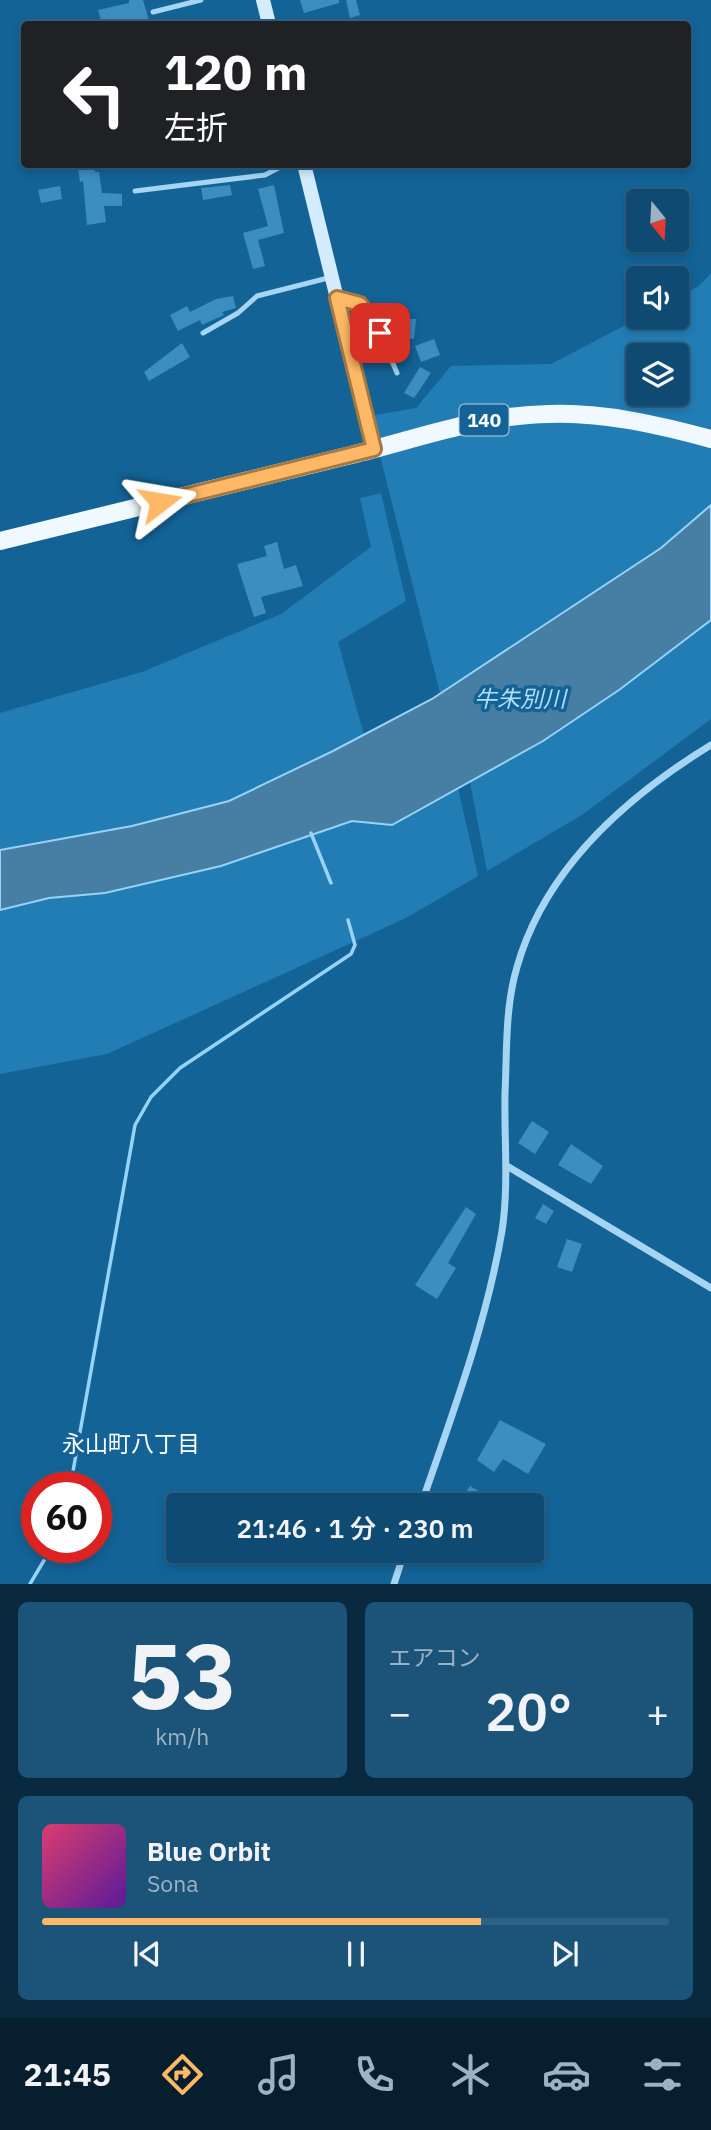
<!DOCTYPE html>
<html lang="ja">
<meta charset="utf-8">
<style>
:root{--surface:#0e4a71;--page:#1c5479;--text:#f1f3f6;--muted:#9bb3c3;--line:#2e6284;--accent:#ffb966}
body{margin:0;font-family:"IBM Plex Sans","Noto Sans JP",sans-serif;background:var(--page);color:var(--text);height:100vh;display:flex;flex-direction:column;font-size:26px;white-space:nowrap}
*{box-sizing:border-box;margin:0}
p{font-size:23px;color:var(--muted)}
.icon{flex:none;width:38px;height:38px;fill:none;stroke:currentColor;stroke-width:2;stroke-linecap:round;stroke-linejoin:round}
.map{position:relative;height:1584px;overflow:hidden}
.side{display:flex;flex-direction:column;gap:18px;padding:18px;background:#08293e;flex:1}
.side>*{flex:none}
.top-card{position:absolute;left:21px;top:21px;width:670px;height:147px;border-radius:7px;box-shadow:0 4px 10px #0003,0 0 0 2px var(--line);background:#202124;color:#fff;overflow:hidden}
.needle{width:46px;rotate:162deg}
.buttons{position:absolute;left:626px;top:189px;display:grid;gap:14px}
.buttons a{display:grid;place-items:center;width:63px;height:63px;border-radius:7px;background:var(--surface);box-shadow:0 4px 10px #0003,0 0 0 2px var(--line);font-size:35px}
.speed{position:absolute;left:21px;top:1472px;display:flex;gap:14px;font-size:35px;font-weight:700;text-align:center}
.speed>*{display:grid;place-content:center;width:91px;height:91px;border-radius:50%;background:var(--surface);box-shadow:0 4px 10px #0003,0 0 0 2px var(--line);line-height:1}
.speed .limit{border:10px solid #d22;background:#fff;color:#111}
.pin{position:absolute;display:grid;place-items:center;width:60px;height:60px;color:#fff;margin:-30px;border-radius:14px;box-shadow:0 4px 10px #0006}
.me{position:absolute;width:77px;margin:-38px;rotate:76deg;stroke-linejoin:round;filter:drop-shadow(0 0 5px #0008)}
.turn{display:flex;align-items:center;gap:24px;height:147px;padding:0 28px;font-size:32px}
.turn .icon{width:91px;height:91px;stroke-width:2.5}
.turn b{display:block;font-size:49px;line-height:60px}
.big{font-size:52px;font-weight:600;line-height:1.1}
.side .widget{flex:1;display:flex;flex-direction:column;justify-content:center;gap:10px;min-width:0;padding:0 24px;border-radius:10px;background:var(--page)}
.side .dial{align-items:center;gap:0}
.dial b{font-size:91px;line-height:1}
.song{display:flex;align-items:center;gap:21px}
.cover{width:84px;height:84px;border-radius:10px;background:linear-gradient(135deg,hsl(340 70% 55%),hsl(270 70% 35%))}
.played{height:7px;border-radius:4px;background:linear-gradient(90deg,var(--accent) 70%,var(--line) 70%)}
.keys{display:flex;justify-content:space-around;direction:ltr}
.heat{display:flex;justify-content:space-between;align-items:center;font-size:38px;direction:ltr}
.side .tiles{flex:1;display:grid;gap:18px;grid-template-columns:1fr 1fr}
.widget:last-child{grid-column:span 2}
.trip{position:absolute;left:166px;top:1493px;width:378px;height:70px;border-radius:7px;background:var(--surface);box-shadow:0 4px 10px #0003,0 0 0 2px var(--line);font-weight:600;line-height:70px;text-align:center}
.tab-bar{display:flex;height:112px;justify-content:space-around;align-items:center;background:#061e2d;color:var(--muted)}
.tab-bar .icon{width:49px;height:49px}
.tab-bar .selected{color:var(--accent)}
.tab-bar b{font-size:32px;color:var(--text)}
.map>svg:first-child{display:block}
.green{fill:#227db5;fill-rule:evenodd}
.water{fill:#477fa4;stroke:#96d3f6;stroke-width:2}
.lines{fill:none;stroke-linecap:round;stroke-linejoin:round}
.stream{stroke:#96d3f6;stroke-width:3.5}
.building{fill:#3c8dc0}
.lane{stroke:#a5d5f3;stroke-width:5}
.street{stroke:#a5d5f3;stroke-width:7}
.secondary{stroke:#d4ecfd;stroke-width:14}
.primary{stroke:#f0f9ff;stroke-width:18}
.route-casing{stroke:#a67842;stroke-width:18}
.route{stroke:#ffb966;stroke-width:12}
.labels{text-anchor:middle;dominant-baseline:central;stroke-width:7;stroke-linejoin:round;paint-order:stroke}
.shield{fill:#136397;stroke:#b8d0e0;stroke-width:2}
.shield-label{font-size:19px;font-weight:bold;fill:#fff}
.water-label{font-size:23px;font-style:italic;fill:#b1defa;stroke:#136397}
.neighbourhood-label{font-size:23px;fill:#fff;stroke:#136397}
</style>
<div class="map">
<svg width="711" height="1584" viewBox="0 0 711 1584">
<rect width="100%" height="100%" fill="#136397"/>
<!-- green -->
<path class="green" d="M711 273V505L661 548 440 693 370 416 416 408 451 366 551 364 641 317H677V298L699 286ZM639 355H677V394H639Z
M381 493 406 601 338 642 364 735 229 801 132 826 0 850V713L142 672 281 614 371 547 360 498Z
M711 620V719L582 815 487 871 470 782C555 734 633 679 711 620Z
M458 788 478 876 406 918 107 1054 0 1074V910L49 898 105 893 221 866 352 821 392 825Z"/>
<!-- water -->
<path class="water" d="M711 505V620L619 690 543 741 392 825 352 821 221 866 105 893 49 898 0 910V850L132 826 229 801 333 751 432 699 661 548Z"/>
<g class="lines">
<!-- stream -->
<path class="stream" d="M311 833 331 883
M70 1488 135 1125 151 1097 180 1068 351 954 355 945 348 920
M30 1584 52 1547"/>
</g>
<!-- building -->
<path class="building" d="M129 0H143L150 24H102L98 10 129 3Z
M300 0H339V3L304 13Z
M346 0H356L360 15 350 18Z
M94 165 95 172H99L102 193 122 194V206H104L106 222 87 225 83 181 80 182 78 168Z
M230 185 232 195 203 200 201 188Z
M274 185 284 233 258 240 265 266 253 269 243 233 268 226 258 189Z
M60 186 62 199 41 203 38 190Z
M233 296 236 308 222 312 224 315 202 325 200 320 178 331 170 315 187 306 190 312 216 299Z
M405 319H416L414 339 404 338Z
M434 339 440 355 421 362 415 346Z
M182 343 190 357 149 381 144 372Z
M420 367 431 373 414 398 404 393Z
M277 542 284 569 296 565 303 586 261 597 266 613 254 617 237 564 267 556 264 546Z
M532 1121 549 1132 535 1154 518 1143Z
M571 1144 603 1166 591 1184 558 1165Z
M543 1204 554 1211 546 1224 535 1218Z
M466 1207 476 1214 448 1263 456 1268 437 1299 415 1285Z
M567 1239 582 1244 572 1272 557 1267Z
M500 1420 546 1444 528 1474 503 1459 494 1472 477 1460Z
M470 1486 487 1496 482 1505H471L461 1500Z"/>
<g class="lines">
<!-- lane -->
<path class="lane" d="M153 12 201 0
M135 191 265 175 286 164
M341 299 360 304 380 333 397 373
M203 333 238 313 257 296 332 277"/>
<!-- street -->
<path class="street" d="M507 1166 711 1288
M421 1505C452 1415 486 1325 502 1231 509 1185 504 1139 505 1093 507 1052 505 1007 517 967 545 868 626 797 711 745
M394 1584 405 1550"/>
<!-- secondary -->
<path class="secondary" d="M263 0 269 24
M304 164 374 449"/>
<!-- primary -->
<path class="primary" d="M0 541C117 512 234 483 351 455 417 439 480 415 549 414 604 412 659 425 711 439"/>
</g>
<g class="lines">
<defs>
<path id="route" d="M160 502 374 449 337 298 360 304 380 333"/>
</defs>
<!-- route casing -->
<use href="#route" class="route-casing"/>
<!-- route -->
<use href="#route" class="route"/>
</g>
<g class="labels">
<!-- shield labels -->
<rect class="shield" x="459.5" y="404.5" width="49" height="31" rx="5"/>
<g class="shield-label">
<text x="484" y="420">140</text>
</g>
<!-- water labels -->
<g class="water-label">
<text x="520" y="698">牛朱別川</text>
</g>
<!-- neighbourhood labels -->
<g class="neighbourhood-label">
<text x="131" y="1443">永山町八丁目</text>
</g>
</g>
</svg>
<div class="buttons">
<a><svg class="needle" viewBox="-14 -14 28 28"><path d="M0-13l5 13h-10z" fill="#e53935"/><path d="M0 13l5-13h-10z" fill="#9bb3c3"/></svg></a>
<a><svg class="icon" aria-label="sound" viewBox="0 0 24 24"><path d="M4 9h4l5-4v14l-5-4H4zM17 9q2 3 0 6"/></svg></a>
<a><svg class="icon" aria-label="layers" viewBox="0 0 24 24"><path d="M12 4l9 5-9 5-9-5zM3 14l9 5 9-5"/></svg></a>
</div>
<div class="speed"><div class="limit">60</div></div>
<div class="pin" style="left:380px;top:333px;background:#d93025"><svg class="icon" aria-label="arrive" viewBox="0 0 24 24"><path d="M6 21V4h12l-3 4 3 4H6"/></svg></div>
<svg class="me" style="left:160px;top:502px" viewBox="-20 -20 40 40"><path d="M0-17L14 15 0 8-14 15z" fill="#ffb966" stroke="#fff" stroke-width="4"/></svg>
<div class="trip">21:46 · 1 分 · 230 m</div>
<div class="top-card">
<div class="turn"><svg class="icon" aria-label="left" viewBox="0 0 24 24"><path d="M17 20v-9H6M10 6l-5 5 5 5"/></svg><div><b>120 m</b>左折</div></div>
</div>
</div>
<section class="side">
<div class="tiles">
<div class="widget dial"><b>53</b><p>km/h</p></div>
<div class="widget"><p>エアコン</p>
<div class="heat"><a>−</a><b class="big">20°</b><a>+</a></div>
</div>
<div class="widget">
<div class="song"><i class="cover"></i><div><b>Blue Orbit</b><p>Sona</p></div></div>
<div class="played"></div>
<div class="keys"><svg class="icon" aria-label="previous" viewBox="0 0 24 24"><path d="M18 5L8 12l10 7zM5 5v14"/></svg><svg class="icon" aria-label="pause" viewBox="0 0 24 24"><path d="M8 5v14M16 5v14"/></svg><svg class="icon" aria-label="next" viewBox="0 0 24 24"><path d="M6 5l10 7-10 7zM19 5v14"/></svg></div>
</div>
</div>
</section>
<nav class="tab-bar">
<b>21:45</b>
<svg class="icon selected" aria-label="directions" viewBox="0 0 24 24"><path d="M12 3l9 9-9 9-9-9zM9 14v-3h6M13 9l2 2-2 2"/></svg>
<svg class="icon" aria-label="music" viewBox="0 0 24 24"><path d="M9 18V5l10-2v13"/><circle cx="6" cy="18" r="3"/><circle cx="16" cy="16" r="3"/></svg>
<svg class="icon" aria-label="phone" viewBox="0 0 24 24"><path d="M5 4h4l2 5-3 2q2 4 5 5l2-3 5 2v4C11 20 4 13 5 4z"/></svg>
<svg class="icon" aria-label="climate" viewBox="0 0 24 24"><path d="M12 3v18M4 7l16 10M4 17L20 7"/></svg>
<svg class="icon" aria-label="car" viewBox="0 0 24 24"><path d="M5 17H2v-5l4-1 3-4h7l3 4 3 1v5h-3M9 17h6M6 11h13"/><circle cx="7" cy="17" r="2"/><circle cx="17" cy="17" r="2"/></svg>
<svg class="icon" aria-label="filters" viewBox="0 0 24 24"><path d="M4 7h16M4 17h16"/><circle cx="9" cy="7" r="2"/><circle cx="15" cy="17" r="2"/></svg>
</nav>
